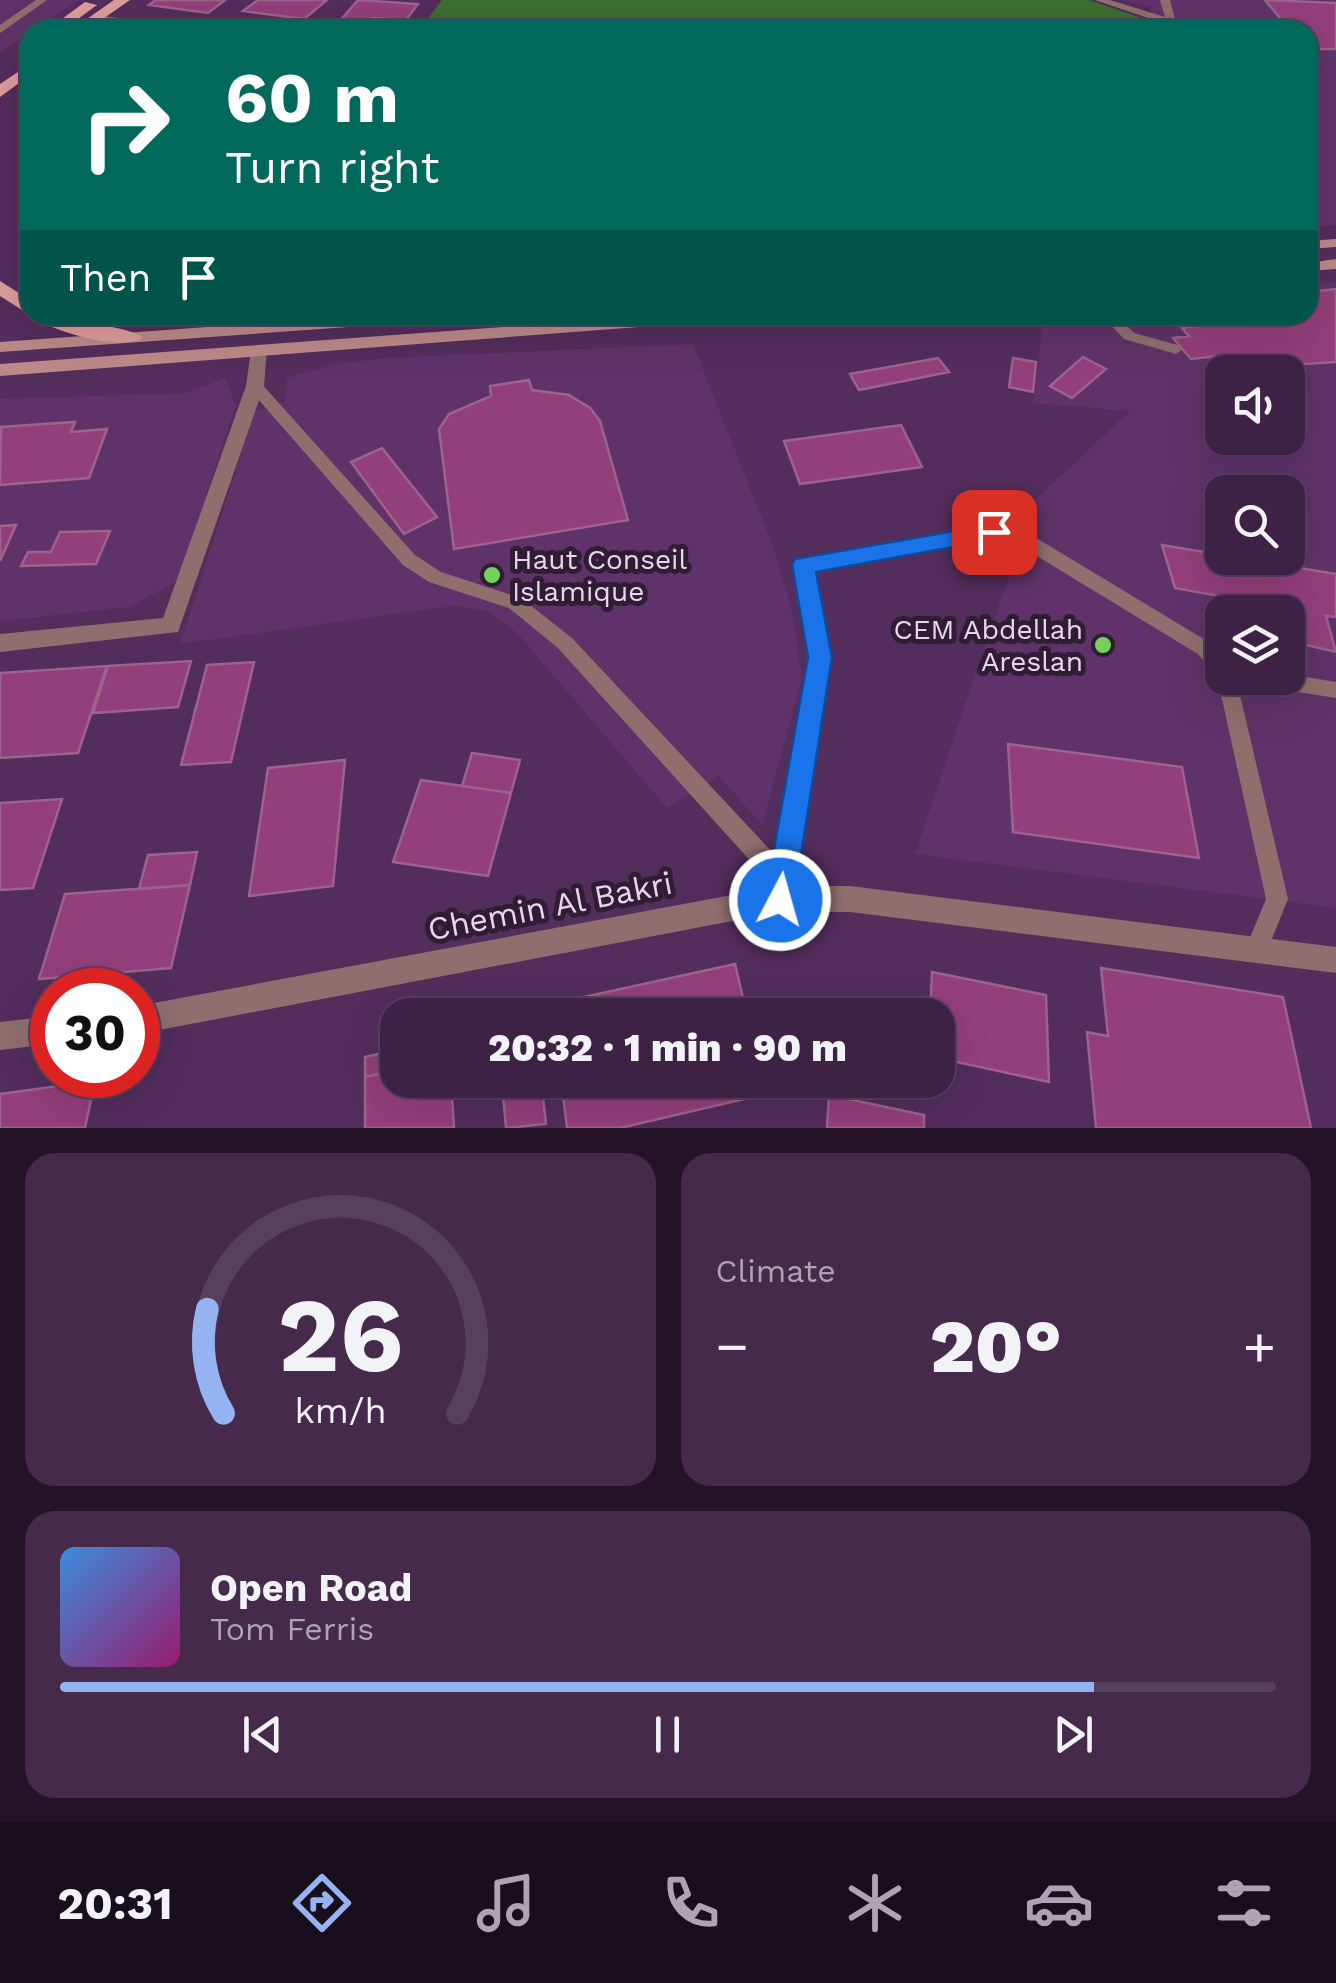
<!DOCTYPE html>
<meta charset="utf-8">
<style>
:root{--surface:#3e2245;--page:#452a4c;--text:#f1f3f6;--muted:#ada4b3;--line:#573f5e;--accent:#95b2f1}
body{margin:0;font-family:"Work Sans",sans-serif;background:var(--page);color:var(--text);height:100vh;display:flex;flex-direction:column;font-size:38px;white-space:nowrap}
*{box-sizing:border-box;margin:0}
p{font-size:32px;color:var(--muted)}
.icon{flex:none;width:55px;height:55px;fill:none;stroke:currentColor;stroke-width:2;stroke-linecap:round;stroke-linejoin:round}
.map{position:relative;height:1128px;overflow:hidden}
.details{display:flex;flex-direction:column;gap:25px;padding:25px;background:#221326;flex:1}
.details>*{flex:none}
.top-card{position:absolute;left:20px;top:20px;width:1298px;height:305px;border-radius:30px;box-shadow:0 10px 40px #0002,0 0 0 2px var(--line);background:#00695c;color:#fff;overflow:hidden}
.fabs{position:absolute;left:1205px;top:355px;display:grid;gap:20px}
.fabs a{display:grid;place-items:center;width:100px;height:100px;border-radius:20px;background:var(--surface);box-shadow:0 10px 40px #0002,0 0 0 2px var(--line);font-size:50px}
.speed{position:absolute;left:30px;top:968px;display:flex;gap:20px;font-size:50px;font-weight:700;text-align:center}
.speed>*{display:grid;place-content:center;width:130px;height:130px;border-radius:50%;background:var(--surface);box-shadow:0 10px 40px #0002,0 0 0 2px var(--line);line-height:1}
.speed .limit{border:15px solid #d22;background:#fff;color:#111}
.pin{position:absolute;display:grid;place-items:center;width:85px;height:85px;color:#fff;margin:-42px;border-radius:20px;box-shadow:0 5px 15px #0006}
.me{position:absolute;width:110px;margin:-55px;rotate:6deg;stroke-linejoin:round;filter:drop-shadow(0 0 8px #0008)}
.turn{display:flex;align-items:center;gap:35px;height:210px;padding:0 40px;font-size:45px}
.turn .icon{width:130px;height:130px;stroke-width:2.5}
.turn b{display:block;font-size:70px;line-height:85px}
.then{display:flex;align-items:center;height:95px;padding:0 40px;background:#0003;gap:20px;font-size:38px}
.big{font-size:75px;font-weight:800;line-height:1.1}
.details .widget{flex:1;display:flex;flex-direction:column;justify-content:center;gap:15px;min-width:0;padding:0 35px;border-radius:30px;background:var(--page)}
.details .dial{align-items:center;gap:0}
.dial svg{height:260px;overflow:visible;fill:none;stroke:var(--line);stroke-width:7;stroke-linecap:round;text-anchor:middle}
.dial text{fill:var(--text);stroke:none}
.song{display:flex;align-items:center;gap:30px}
.cover{width:120px;height:120px;border-radius:15px;background:linear-gradient(135deg,hsl(210 70% 55%),hsl(320 70% 35%))}
.played{height:10px;border-radius:5px;background:linear-gradient(90deg,var(--accent) 85%,var(--line) 85%)}
.keys{display:flex;justify-content:space-around;direction:ltr}
.heat{display:flex;justify-content:space-between;align-items:center;font-size:55px;direction:ltr}
.details .tiles{flex:1;display:grid;gap:25px;grid-template-columns:1fr 1fr}
.widget:last-child{grid-column:span 2}
.trip{position:absolute;left:380px;top:998px;width:575px;height:100px;border-radius:30px;background:var(--surface);box-shadow:0 10px 40px #0002,0 0 0 2px var(--line);font-weight:800;line-height:100px;text-align:center}
.tab-bar{display:flex;height:160px;justify-content:space-around;align-items:center;background:#190e1c;color:var(--muted)}
.tab-bar .icon{width:70px;height:70px}
.tab-bar .active{color:var(--accent)}
.tab-bar b{font-size:45px;color:var(--text)}
.map>svg:first-child{display:block}
.built{fill:#5f3369;fill-rule:evenodd}
.green{fill:#3b6f2f}
.building{fill:#933f7b;stroke:#9d638a;stroke-width:2.5}
.lines{fill:none;stroke-linecap:round;stroke-linejoin:round}
.lane{fill:#8f6f6e;fill-rule:evenodd}
.street{fill:#8f6f6e;fill-rule:evenodd}
.secondary{fill:#bb8988;fill-rule:evenodd}
.primary{fill:#dc9c9b;fill-rule:evenodd}
.route{fill:#1a73e8;stroke:#114b97;stroke-width:2.5}
.poi-dot{fill:#73d25c;stroke:#2f1e33;stroke-width:4}
.labels{text-anchor:middle;dominant-baseline:central;stroke-width:10;stroke-linejoin:round;paint-order:stroke}
.poi-label{font-size:28px;fill:#ebd4f0;stroke:#2f1e33;text-anchor:start}
.near-street-label{font-size:32px;fill:#ebd4f0;stroke:#2f1e33}
</style>
<div class="map">
<svg width="1336" height="1128" viewBox="0 0 1336 1128">
<rect width="100%" height="100%" fill="#532d5c"/>
<!-- built -->
<path class="built" d="M0 0H79L0 53Z
M1122 0H1336V225L1308 227V30H1150L1151 7Z
M1336 282V908L915 854 1034 501 1130 411 1033 403 1044 315H1308V285ZM1222 372H1288V438H1222ZM1222 492H1288V558H1222ZM1222 612H1288V678H1222Z
M693 344 772 544 791 606 802 678 762 825 719 776 667 808 518 634 490 612 453 606 180 644 255 411 286 400 287 378 335 364 387 358Z
M225 378 236 405 178 581 129 607 0 621V399L185 393Z"/>
<!-- green -->
<path class="green" d="M442 0H1089L1150 21V30H419Z"/>
<!-- building -->
<path class="building" d="M156 0H225L208 13 149 5Z
M258 0H327L304 19 243 11Z
M358 0 418 4 406 20 372 18 366 24 339 22Z
M1265 0 1336 3V49H1308V30H1290Z
M1336 289V362L1230 369 1218 356 1191 359 1173 338 1189 336 1182 328 1194 326 1186 315H1308V292Z
M1083 357 1106 369 1072 398 1050 386Z
M938 358 949 372 859 390 850 374Z
M1013 358 1036 362 1033 392 1009 387Z
M529 380 532 390 569 395 590 408 600 421 628 520 454 549 439 429 449 414 491 396 490 386Z
M75 422 71 432 107 429 89 478 0 485 1 427Z
M901 425 922 467 800 484 784 441Z
M382 448 437 517 404 534 351 462Z
M16 525 0 561V526Z
M110 531 96 564 21 566 28 552H51L60 532Z
M1162 545 1336 574V617L1326 616 1336 652 1302 644 1290 609 1175 588Z
M191 661 178 707 93 713 108 666Z
M254 662 231 762 181 765 207 665Z
M107 666 78 753 0 758V673Z
M1008 744 1182 767 1199 858 1013 832Z
M472 753 520 760 511 793 462 786Z
M345 760 333 886 249 896 268 768Z
M421 780 511 793 488 876 393 862Z
M62 799 33 888 0 890V803Z
M197 852 190 885 139 889 148 855Z
M190 885 171 968 39 979 65 894Z
M735 964 747 1015H553L552 1004Z
M1101 968 1283 997 1311 1128H1096L1087 1032 1108 1036Z
M932 972 1046 995 1049 1082 938 1058V1015H930Z
M391 1051V1071L365 1077V1057Z
M398 1070V1080H451L454 1128H365V1077Z
M519 1080H541L546 1124 506 1128 502 1084Z
M561 1080H763L766 1094 620 1128H567Z
M95 1081 85 1128H0V1094Z
M829 1095 924 1115V1128H827Z"/>
<g class="lines">
<!-- lane -->
<path class="lane" d="M36 0H47L0 33V25Z
M1095 0H1110L1165 17 1160 0H1170L1178 30H1168L1166 24Z
M96 15 184 27 189 30H162L93 20V16Z
M1101 315H1116L1134 333 1181 346 1183 349 1176 354 1124 339Z
M255 381 260 382 415 555 441 572 521 598 572 638 789 870 792 878 789 886 781 889 773 886 558 648 509 608 429 582 403 565 250 390 248 386Z
M994 526 1028 533 1212 644 1222 657V678H1236L1288 899 1264 958 1256 961 1248 958 1245 950 1266 899 1217 676 1198 654 1017 544 988 537 985 532Z
M1288 674 1336 682V698L1260 686 1253 684 1250 678H1288Z"/>
<!-- street -->
<path class="street" d="M259 345 267 350 264 386 178 632 0 652V634L163 618 246 386 251 350Z
M994 525 1004 532 1001 537 814 571 831 657 795 886H850L1336 947V973L850 912H780L138 1034V1006L769 888 809 657 793 565 796 559Z
M52 1016V1044L0 1050V1022Z"/>
<!-- secondary -->
<path class="secondary" d="M1336 239V247L1308 249V241Z
M1336 259V269L1308 271V263Z
M376 315H454L446 320 0 352V342Z
M665 315H739L731 320 0 376V364Z"/>
<!-- primary -->
<path class="primary" d="M114 0H130L87 30H71Z
M85 2 97 5 63 30H47Z
M30 64V75L0 97V84Z
M0 281 30 300V315L0 296Z
M31 315C48 315 134 328 143 337 126 353 48 331 31 315Z"/>
</g>
<!-- route -->
<path class="route" d="M994 524 1002 526V538L816 572 832 657 794 900 790 910 780 914 770 910 765 900 808 657 792 565 795 559Z"/>
<!-- markers -->
<g class="poi-dot">
<circle cx="492" cy="575" r="10"/>
<circle cx="1103" cy="645" r="10"/>
</g>
<g class="labels">
<!-- poi labels -->
<g class="poi-label">
<text x="512" y="559">Haut Conseil<tspan x="512" dy="32">Islamique</tspan></text>
<text x="1083" y="629" text-anchor="end">CEM Abdellah<tspan x="1083" dy="32">Areslan</tspan></text>
</g>
<!-- near-street labels -->
<g class="near-street-label">
<text transform="translate(550 906) rotate(-11)">Chemin Al Bakri</text>
</g>
</g>
</svg>
<div class="fabs">
<a><svg class="icon" aria-label="sound" viewBox="0 0 24 24"><path d="M4 9h4l5-4v14l-5-4H4zM17 9q2 3 0 6"/></svg></a>
<a><svg class="icon" aria-label="search" viewBox="0 0 24 24"><circle cx="10" cy="10" r="6"/><path d="M15 15l6 6"/></svg></a>
<a><svg class="icon" aria-label="layers" viewBox="0 0 24 24"><path d="M12 4l9 5-9 5-9-5zM3 14l9 5 9-5"/></svg></a>
</div>
<div class="speed"><div class="limit">30</div></div>
<div class="pin" style="left:994px;top:532px;background:#d93025"><svg class="icon" aria-label="arrive" viewBox="0 0 24 24"><path d="M6 21V4h12l-3 4 3 4H6"/></svg></div>
<svg class="me" style="left:780px;top:900px" viewBox="-20 -20 40 40"><circle r="17" fill="#1a73e8" stroke="#fff" stroke-width="3"/><path d="M0-11L8 9 0 5-8 9z" fill="#fff"/></svg>
<div class="trip">20:32 · 1 min · 90 m</div>
<div class="top-card">
<div class="turn"><svg class="icon" aria-label="right" viewBox="0 0 24 24"><path d="M7 20v-9h11M14 6l5 5-5 5"/></svg><div><b>60 m</b>Turn right</div></div>
<div class="then">Then<svg class="icon" aria-label="arrive" viewBox="0 0 24 24"><path d="M6 21V4h12l-3 4 3 4H6"/></svg></div>
</div>
</div>
<section class="details">
<div class="tiles">
<div class="widget dial"><svg viewBox="0 0 100 80">
<path d="M14 69A42 42 0 1 1 86 69"/>
<path d="M14 69A42 42 0 0 1 9 37" stroke="#95b2f1"/>
<text x="50" y="56" font-size="32" font-weight="700">26</text>
<text x="50" y="72" font-size="11">km/h</text>
</svg></div>
<div class="widget"><p>Climate</p>
<div class="heat"><a>−</a><b class="big">20°</b><a>+</a></div>
</div>
<div class="widget">
<div class="song"><i class="cover"></i><div><b>Open Road</b><p>Tom Ferris</p></div></div>
<div class="played"></div>
<div class="keys"><svg class="icon" aria-label="previous" viewBox="0 0 24 24"><path d="M18 5L8 12l10 7zM5 5v14"/></svg><svg class="icon" aria-label="pause" viewBox="0 0 24 24"><path d="M8 5v14M16 5v14"/></svg><svg class="icon" aria-label="next" viewBox="0 0 24 24"><path d="M6 5l10 7-10 7zM19 5v14"/></svg></div>
</div>
</div>
</section>
<nav class="tab-bar">
<b>20:31</b>
<svg class="icon active" aria-label="directions" viewBox="0 0 24 24"><path d="M12 3l9 9-9 9-9-9zM9 14v-3h6M13 9l2 2-2 2"/></svg>
<svg class="icon" aria-label="music" viewBox="0 0 24 24"><path d="M9 18V5l10-2v13"/><circle cx="6" cy="18" r="3"/><circle cx="16" cy="16" r="3"/></svg>
<svg class="icon" aria-label="phone" viewBox="0 0 24 24"><path d="M5 4h4l2 5-3 2q2 4 5 5l2-3 5 2v4C11 20 4 13 5 4z"/></svg>
<svg class="icon" aria-label="climate" viewBox="0 0 24 24"><path d="M12 3v18M4 7l16 10M4 17L20 7"/></svg>
<svg class="icon" aria-label="car" viewBox="0 0 24 24"><path d="M5 17H2v-5l4-1 3-4h7l3 4 3 1v5h-3M9 17h6M6 11h13"/><circle cx="7" cy="17" r="2"/><circle cx="17" cy="17" r="2"/></svg>
<svg class="icon" aria-label="filters" viewBox="0 0 24 24"><path d="M4 7h16M4 17h16"/><circle cx="9" cy="7" r="2"/><circle cx="15" cy="17" r="2"/></svg>
</nav>
